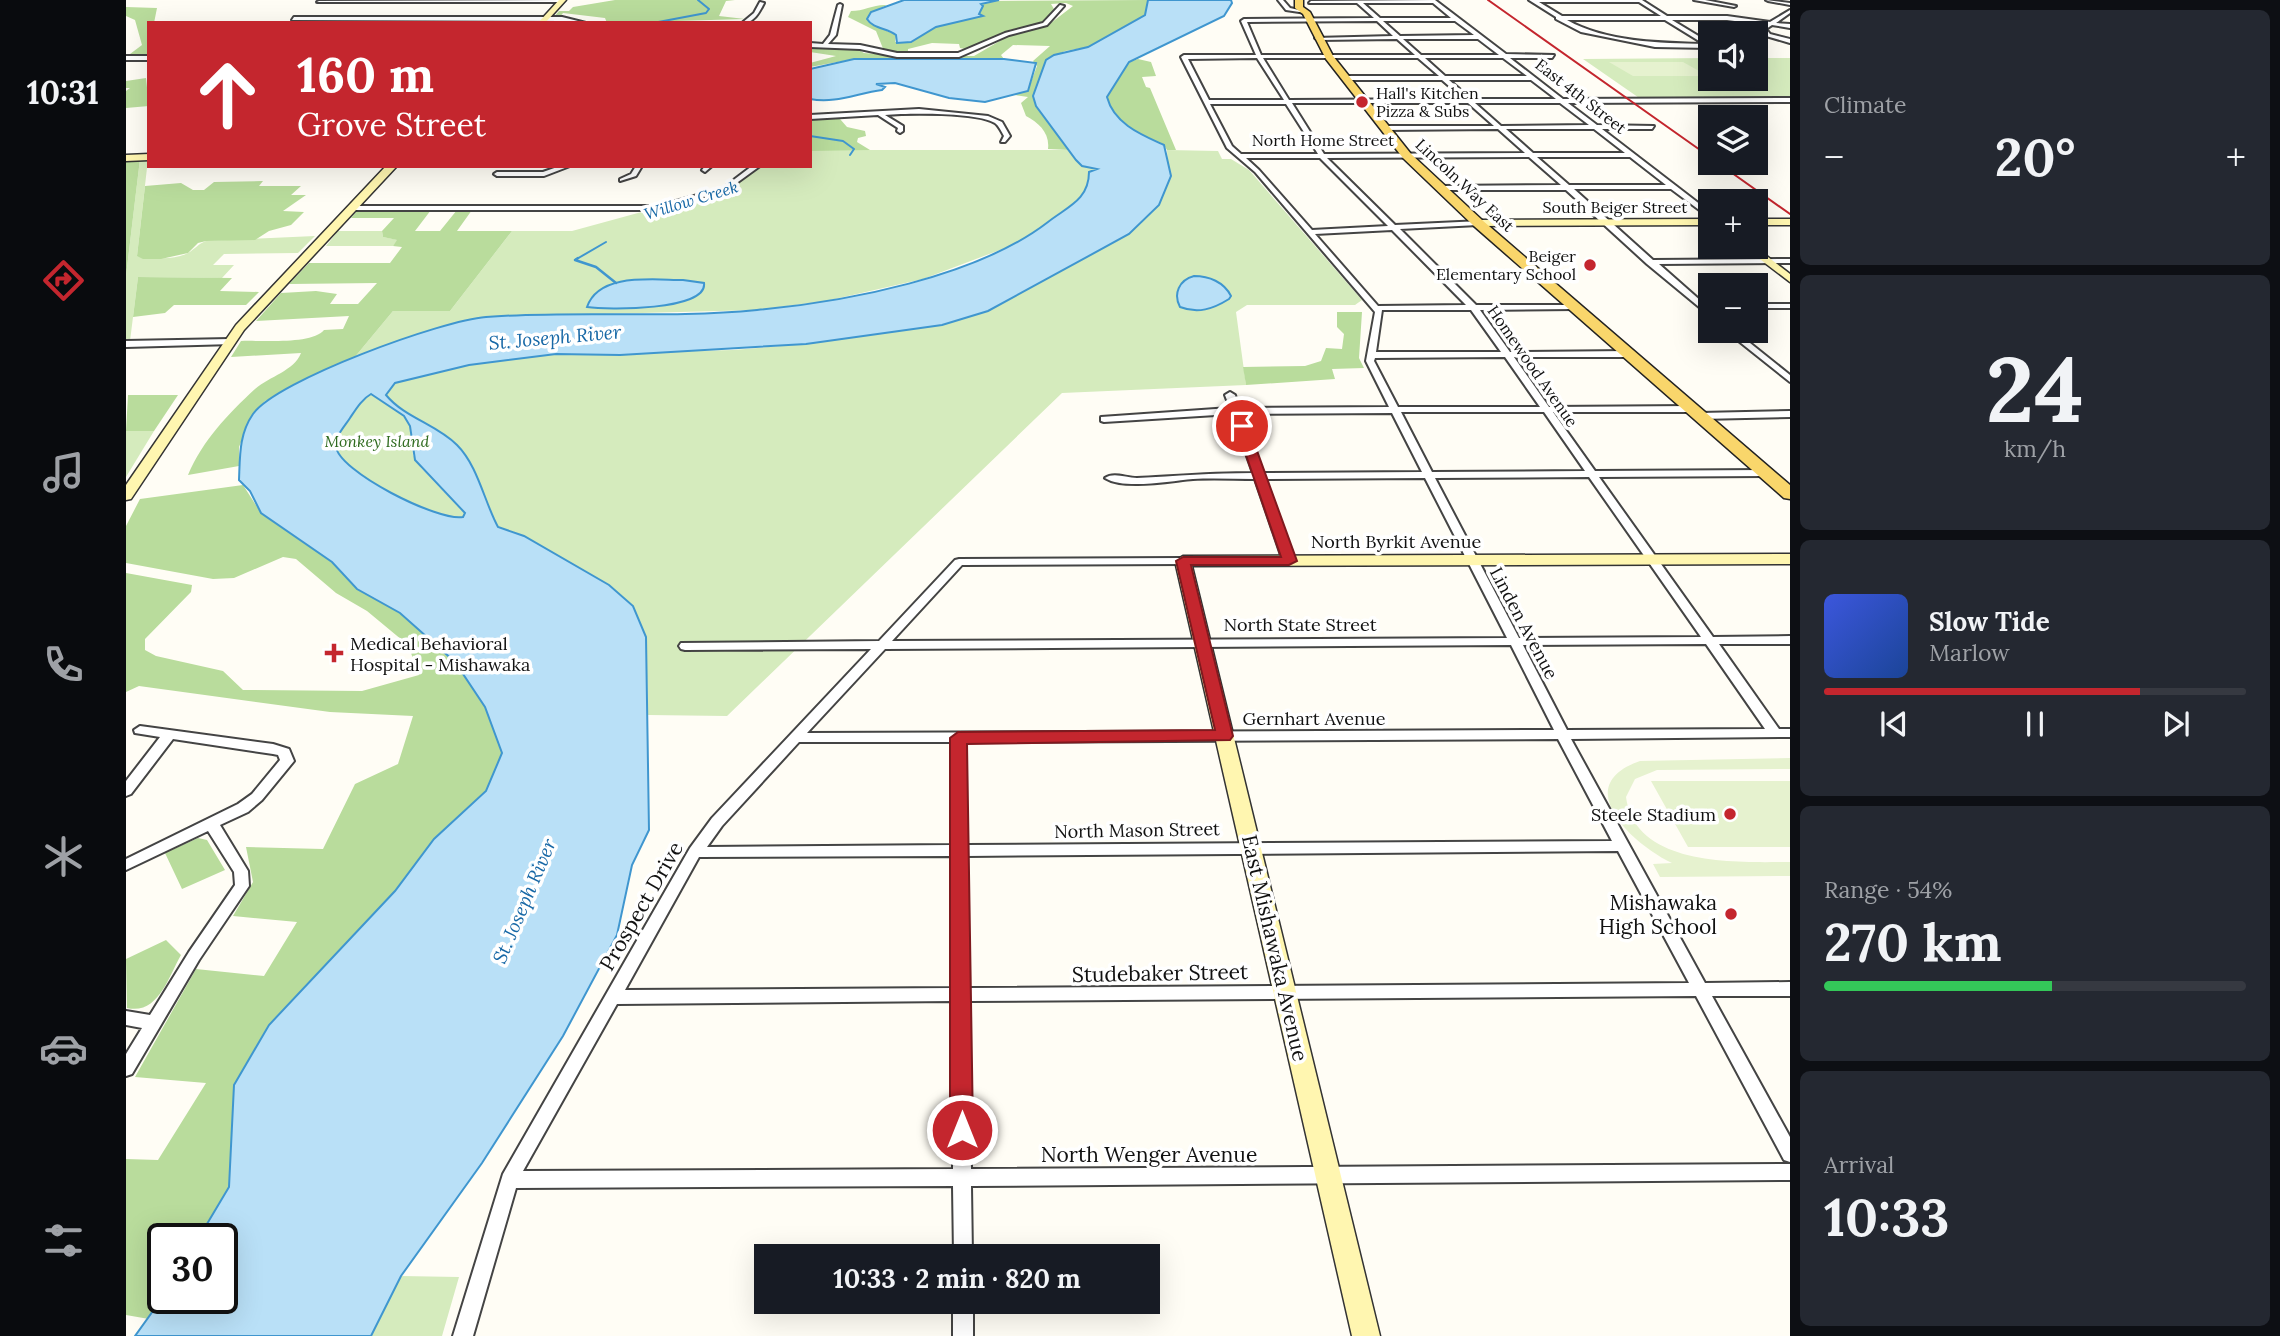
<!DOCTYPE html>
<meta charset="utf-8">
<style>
:root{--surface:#171b24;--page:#242831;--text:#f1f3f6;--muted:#9ea1a6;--line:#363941;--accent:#c4262e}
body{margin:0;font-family:Lora,serif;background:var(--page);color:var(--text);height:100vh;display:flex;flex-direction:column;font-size:26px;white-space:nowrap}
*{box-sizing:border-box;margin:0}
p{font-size:23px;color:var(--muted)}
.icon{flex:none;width:38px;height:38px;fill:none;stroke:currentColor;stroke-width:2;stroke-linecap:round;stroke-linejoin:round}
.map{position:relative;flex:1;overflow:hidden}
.drawer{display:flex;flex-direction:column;gap:10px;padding:10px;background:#0d0f14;width:490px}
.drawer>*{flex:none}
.banner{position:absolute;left:21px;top:21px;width:665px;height:147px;border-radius:0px;box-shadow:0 7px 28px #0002;background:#c4262e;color:#fff;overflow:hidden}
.controls{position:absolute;left:1572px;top:21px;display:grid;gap:14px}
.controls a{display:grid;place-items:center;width:70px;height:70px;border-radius:0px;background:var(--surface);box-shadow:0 7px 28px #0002;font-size:35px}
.speed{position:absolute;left:21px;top:1223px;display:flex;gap:14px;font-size:35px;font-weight:700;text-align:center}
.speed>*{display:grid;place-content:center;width:91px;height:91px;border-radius:50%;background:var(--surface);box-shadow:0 7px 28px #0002;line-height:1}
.speed .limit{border:4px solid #111;border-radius:10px;background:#fff;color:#111}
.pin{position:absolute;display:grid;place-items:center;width:60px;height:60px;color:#fff;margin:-30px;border:4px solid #fff;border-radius:50%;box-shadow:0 2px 7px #0007}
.me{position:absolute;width:77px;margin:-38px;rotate:0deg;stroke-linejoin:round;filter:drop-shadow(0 0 5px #0008)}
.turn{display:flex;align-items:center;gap:24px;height:147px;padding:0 35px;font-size:32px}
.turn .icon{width:91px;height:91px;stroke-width:2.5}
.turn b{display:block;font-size:49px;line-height:60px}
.big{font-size:52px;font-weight:800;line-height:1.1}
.drawer .widget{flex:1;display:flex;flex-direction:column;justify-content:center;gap:10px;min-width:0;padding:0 24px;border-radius:10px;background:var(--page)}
.drawer .dial{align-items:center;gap:0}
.dial b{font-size:91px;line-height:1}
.song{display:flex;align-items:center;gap:21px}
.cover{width:84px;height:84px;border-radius:10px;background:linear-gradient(135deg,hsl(230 70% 55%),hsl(220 70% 35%))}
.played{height:7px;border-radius:4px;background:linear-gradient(90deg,var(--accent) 75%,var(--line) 75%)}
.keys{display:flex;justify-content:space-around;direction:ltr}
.heat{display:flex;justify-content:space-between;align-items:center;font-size:38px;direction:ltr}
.charge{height:10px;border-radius:5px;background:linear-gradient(90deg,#34c759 54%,var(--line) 0)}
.trip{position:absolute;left:628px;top:1244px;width:406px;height:70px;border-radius:0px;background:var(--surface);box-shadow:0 7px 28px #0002;font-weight:800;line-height:70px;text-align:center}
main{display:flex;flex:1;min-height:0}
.menu{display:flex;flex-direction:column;width:126px;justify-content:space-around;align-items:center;background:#090b0e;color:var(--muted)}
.menu .icon{width:49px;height:49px}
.menu .on{color:var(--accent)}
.menu b{font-size:32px;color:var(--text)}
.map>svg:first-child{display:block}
.green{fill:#d5ebbd}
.forest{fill:#b9dc9c}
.pitch{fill:#e6f2cf}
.water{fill:#b9e0f7;stroke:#3f96cf;stroke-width:2;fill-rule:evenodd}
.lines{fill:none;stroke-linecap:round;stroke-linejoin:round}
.stream-far1{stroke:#3f96cf;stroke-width:2}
.stream{stroke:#3f96cf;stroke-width:2.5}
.street-casing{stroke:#444;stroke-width:4}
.secondary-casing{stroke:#333;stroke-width:3}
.primary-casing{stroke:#222;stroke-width:3}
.street{fill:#fff;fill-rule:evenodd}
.secondary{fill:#fff6b0;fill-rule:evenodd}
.primary{fill:#f9d66b;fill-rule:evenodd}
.rail{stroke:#c4262e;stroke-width:2}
.route{fill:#c4262e;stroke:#7f191e;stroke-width:2}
.poi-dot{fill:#c4262e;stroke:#fff;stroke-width:2.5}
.labels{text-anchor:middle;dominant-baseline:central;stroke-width:7;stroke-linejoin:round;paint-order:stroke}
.far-poi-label{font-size:16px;fill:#111;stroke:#fff;text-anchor:start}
.far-street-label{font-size:16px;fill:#111;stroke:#fff}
.far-water-label{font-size:16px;font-style:italic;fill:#1768a6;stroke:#fff}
.far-park-label{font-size:16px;font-style:italic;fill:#2f6b1f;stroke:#fff}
.street-label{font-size:18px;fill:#111;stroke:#fff}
.poi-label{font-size:18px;fill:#111;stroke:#fff;text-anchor:start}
.water-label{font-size:19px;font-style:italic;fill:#1768a6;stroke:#fff}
.near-poi-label{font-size:21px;fill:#111;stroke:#fff;text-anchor:end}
.near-street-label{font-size:21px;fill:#111;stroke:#fff}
</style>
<main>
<nav class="menu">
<b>10:31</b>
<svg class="icon on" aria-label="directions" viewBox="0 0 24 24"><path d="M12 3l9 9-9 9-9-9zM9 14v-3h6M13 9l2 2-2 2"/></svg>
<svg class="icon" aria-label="music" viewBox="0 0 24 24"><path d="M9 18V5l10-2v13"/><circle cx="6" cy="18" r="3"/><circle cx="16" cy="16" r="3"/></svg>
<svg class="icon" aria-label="phone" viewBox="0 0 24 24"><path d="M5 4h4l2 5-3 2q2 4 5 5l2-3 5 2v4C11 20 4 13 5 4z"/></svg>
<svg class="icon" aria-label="climate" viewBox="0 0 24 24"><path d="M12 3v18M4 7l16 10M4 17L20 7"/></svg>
<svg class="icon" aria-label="car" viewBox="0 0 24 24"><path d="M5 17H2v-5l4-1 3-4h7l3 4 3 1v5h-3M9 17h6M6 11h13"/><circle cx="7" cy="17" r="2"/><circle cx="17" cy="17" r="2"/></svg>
<svg class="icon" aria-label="filters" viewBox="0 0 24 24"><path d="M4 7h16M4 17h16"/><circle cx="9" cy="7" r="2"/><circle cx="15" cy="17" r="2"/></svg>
</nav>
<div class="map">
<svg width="1664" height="1336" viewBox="0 0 1664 1336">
<rect width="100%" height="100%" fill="#fffdf5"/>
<!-- green -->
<path class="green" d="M1584 58V79H1629V58H1664V101L1519 102 1457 59Z
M689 150H944L950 160 972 169 958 195 946 207 895 242 797 279 700 301 631 310 358 317 277 340 228 358 267 311H324L386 231H446L596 190 636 166H684V151Z
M1041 150 1092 151 1096 159H1105L1123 170 1236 300 1229 305H1121L1110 312 1120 385 936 393 601 716 522 715 520 637 483 585 372 527 342 460 308 428 273 409 260 395 269 383 343 365 430 354 607 350 680 344 816 325 862 311 1003 234 1033 205 1042 167Z
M14 159H22L11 256C28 258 46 261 62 253 69 249 72 244 80 241L189 236 172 253 98 254 87 265H108L96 278 12 277 4 341H0V276Z
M212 231H256L257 237 272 240 267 246H200Z
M249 394 278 416 284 426 287 455 295 468 339 514 337 517C313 522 212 472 210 447 209 436 221 423 227 414 233 405 238 394 249 394Z
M0 431H28L0 477Z
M275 1276 333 1277 316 1336H245Z"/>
<!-- forest -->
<path class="forest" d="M489 0H609L600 1 593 16 619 19 481 23 479 18 437 13 433 18H427L433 11H443L447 7Z
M1022 0 1019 15 962 47 939 51 920 60 907 96 910 106 944 150 922 149C924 133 913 123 900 116L895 103 902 97 889 95 902 90 911 66 907 61 924 46 887 45 875 55 878 59H728L684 67V63L710 56 684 52V47L731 49 738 53 774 56H848L884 35 921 26 947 6 940 3 925 4 928 9 919 20 909 25 883 30 844 50 834 48 833 44 806 43 782 49V54L758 51 750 31 722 17 725 11C738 11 748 4 761 5L754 8 747 25 770 35 769 42C786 39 794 32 810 27 824 22 840 22 853 14L854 4 861 1Z
M0 7 31 8 28 23H23V57H0L16 45 9 20 0 16Z
M1012 59 1025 62 1030 76 1016 77 1020 87 1024 88 1050 150H1041L1038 145C1016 135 988 124 981 98L1003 62Z
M20 78 23 106 0 108V91L4 88H0V81Z
M684 119H714L721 127 739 131 740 136 732 138 731 142 744 150 684 151Z
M14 159 0 276V160Z
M137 181 133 186H175L165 195H180L157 211 178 212 165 225 143 231 129 240 80 241 72 243 62 253 35 259H17L11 256 19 186 55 183 67 190H78L88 182Z
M305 210 289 231H314L331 210H346L331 231H386L324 311H267L228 358 139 401 126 415 113 447V466L62 475C77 440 101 415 129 389 144 376 168 371 175 353L105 357 115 341C135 340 186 345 198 330L217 329 223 316 130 321 155 293 190 291 211 294 204 304H232L251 283 163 284 183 263H264L276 247 267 246 271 240 257 237 256 231 268 218H225L231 211Z
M12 277 106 278 94 291 133 292 120 305H48L39 313 7 317Z
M1211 312H1236L1233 358 1238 368 1206 369 1209 379 1120 385 1117 367 1179 366 1195 361 1200 348 1216 349 1218 334 1211 327Z
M2 395H52L28 431H0Z
M117 485 135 513 206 562 231 589 274 613 329 662 359 707 376 753 361 791 308 839 269 891 143 1025 108 1085 103 1187 72 1239H37V1297L23 1319 0 1315V1159L32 1160 80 1083 9 1077 70 969 138 976 171 922 107 916 127 882 120 847 197 849 229 784 272 764 287 716 204 712 13 686 0 692V573L66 585 65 592 19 639V650L30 656 97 671 117 690 236 691 293 675 282 645 241 611 210 593 170 559 157 557 108 578 87 579 0 563V526L14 499Z
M72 838 81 840 99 870 56 889 39 853Z
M40 940 55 955C42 978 32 1015 1 1008L0 959Z"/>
<!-- pitch -->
<path class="pitch" d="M1483 62H1557L1582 76H1507Z
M1664 758V769L1531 770 1509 779 1500 797C1509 868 1613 862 1664 862V876L1534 877 1527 864 1546 863C1508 845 1442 786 1514 761Z
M1525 781H1664V847H1562Z"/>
<!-- water -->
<path class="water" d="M778 0H873L855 4 857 6 853 14 857 16 810 27 785 42 771 43 770 35C762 28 747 29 741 19L745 12Z
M1022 0H1105L1106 3 1098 16 1003 62 981 97C988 124 1016 135 1038 145L1045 176 1033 205 1003 234 862 311 816 325 680 344 494 355 430 354 343 365 269 383 260 395C279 418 310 424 331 445 352 466 358 501 372 527L398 536 483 585 507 606 520 637 523 830 506 865 491 935 437 1036 356 1163 275 1276 245 1336H9L37 1297 96 1298V1239H72L103 1187 108 1085 143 1025 269 891 308 839 360 791 376 753 359 707 329 662 274 613 231 589 206 562 135 513 124 491 113 480C114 456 113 434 127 414 151 380 317 320 360 317 450 310 541 319 631 310 719 302 851 277 922 222 941 207 963 200 963 172L971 169 956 166 950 160 910 106 907 96 920 60 928 55 962 47 1019 15ZM245 394 278 416 284 426 289 460 339 513 337 517C313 522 211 471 210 446 209 436 219 426 224 418 230 409 236 399 245 394Z
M878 59 910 63 902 91 859 102 823 98 769 83 750 84 759 87 756 90C731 93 710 104 684 99V69L728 59Z
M1068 276C1083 276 1098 282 1105 296L1103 299C1087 309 1072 314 1054 307 1047 294 1053 280 1068 276Z
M557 280 578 283C582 311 480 310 461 307 473 272 528 280 557 280Z"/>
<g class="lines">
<!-- stream-far1 -->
<path class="stream-far1" d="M527 23 580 13 583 9 572 0
M684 136 717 141 728 149 724 155
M449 260 480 242"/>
<!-- stream -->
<path class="stream" d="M452 258 449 260 470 267 490 283"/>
<defs>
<path id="street" d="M438 0 436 2H191L193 1Z
M1152 0H1157L1164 8 1182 12 1180 13 1160 10Z
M1309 0 1380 54 1428 55 1426 58H1384L1437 99 1664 98V102L1442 103 1471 125 1528 126 1526 129H1476L1584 212V218L1545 189H1448L1527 260 1664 259V263L1533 264 1584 309V316L1521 264 1440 190H1314L1311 188 1314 186 1435 185 1403 157 1201 158 1269 225 1355 221 1356 223 1352 225 1274 229 1350 305H1449L1453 307 1449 309 1354 310 1384 352 1503 351 1507 354 1503 357H1388L1423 407 1566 406 1571 409 1566 412H1427L1469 471 1640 470 1645 473 1640 476 1473 477 1587 637 1664 636V644H1593L1653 729H1664V737L1445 739 1579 983 1664 982V996H1586L1664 1137V1162L1658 1160 1570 996 843 1001 845 1169 1664 1164V1180L845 1186 846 1256H828L827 1186 390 1188 347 1336H327L377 1174 564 848 586 818 745 649 559 650 555 649 553 646 555 643 753 641 829 560 833 559 1057 558 1063 561 1057 564 836 565 766 641 1381 638 1299 478 1139 479 1169 561 1163 564 1157 561 1129 479C1108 479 1087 478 1067 479 1044 481 998 490 979 478 988 472 1000 478 1011 478 1049 476 1088 473 1127 473L1106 414 978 422 975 421V417L1104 408 1099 395 1104 392 1109 395 1113 408 1263 407 1240 361 1249 312 1129 172 1101 148 1055 57 1058 55H1130L1115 21 1118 19 1248 18 1231 3H1183L1185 1ZM1237 3H1307L1325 18H1254ZM1251 21 1267 36 1189 38 1192 40 1271 39 1289 55H1135L1121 22ZM1257 21H1329L1348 35 1274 36ZM1277 39H1352L1373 55H1295ZM1131 58 1158 100H1083L1062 59ZM1137 58H1292L1313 76H1220L1217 78 1220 80H1316L1338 99 1163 100ZM1299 58H1377L1401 76H1319ZM1323 80H1405L1430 99H1345ZM1166 103H1342L1368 126H1258L1255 128 1258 130 1372 129 1399 153 1198 154ZM1349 103H1434L1463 125 1375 126ZM1084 104H1160L1192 154H1115L1106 146ZM1380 129H1468L1499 153H1407ZM1411 157H1504L1540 185H1443ZM1120 158H1194L1262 226 1186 230 1133 170ZM1266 230 1340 305 1252 306 1189 234ZM1256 310H1345L1375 352H1250ZM1379 357 1414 407H1272L1248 361 1249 358ZM1275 412H1418L1459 471 1306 472ZM1266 413 1296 472 1137 473 1115 414ZM1463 477 1575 637 1393 638 1309 478ZM1580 644 1639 729 1441 730 1397 645ZM1385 645 1428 730 681 733 759 649ZM1432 739 1486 841 840 845 839 742ZM673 742H826V845L581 847 596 826ZM1492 851 1563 983 842 988 840 856ZM826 856 827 988 499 990 573 857ZM827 1001V1169L397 1171 491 1004Z
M1403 0H1516L1541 16H1601L1644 22 1664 10V13L1650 23 1664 24V28L1646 25 1640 29 1644 34 1664 39V43L1640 36 1634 29 1640 25 1601 20H1546L1584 43V48L1529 47 1455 32 1430 19V17ZM1413 2H1513L1535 16H1436ZM1441 20H1539L1578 44C1534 43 1480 42 1441 20Z
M1568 0H1579L1610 6 1608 7Z
M1640 0 1664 3V5L1642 1Z
M634 2 638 3C633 13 628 23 616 23L628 13Z
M714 4 716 5 710 35 702 44 734 45 771 53H832L879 33 917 23 934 5 938 6 921 25 883 35 833 57H771L734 49 684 47V43L697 44 704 35 712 5Z
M168 17H436L460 23 436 21 166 20Z
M0 56H23V60H0Z
M793 109 862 116 876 122 884 136 879 142H875L878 136C875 131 873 126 869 123 850 112 783 113 759 115L777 126V131L774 133 771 131 772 128 752 115 684 119V115Z
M434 166H444L418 176H371L368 174 371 172H417Z
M510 166H516L510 176 494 181V179L505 174Z
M579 166H586L579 172 576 170Z
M626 166H634L601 190 532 210H226L222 208 226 206H532L597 188Z
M1629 304H1664V308H1629Z
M1600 331H1609L1664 375V382Z
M104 339 108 342 107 344 0 347V341Z
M1664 411V417L1574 419 1569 416 1574 413Z
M14 726 147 744 163 749 168 761 136 800 122 812 94 825 122 871 123 886 73 960 6 1074 0 1076V1054L16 1028 0 1025V1011L24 1015 63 952 109 885 108 872 82 831 0 870V859L112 804 126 794 154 760 152 755 147 754 47 739 5 794 0 796V781L34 737 9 733 8 730Z
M827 1302H847V1336H827Z"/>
<path id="secondary" d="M433 0H440L419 23H412Z
M23 154V160L0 161V155Z
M260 166H271L118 330 5 499 0 500V485L110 325Z
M1584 219V225L1352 226 1347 223 1352 220Z
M1629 219H1664V225H1629Z
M1618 247H1629L1664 274V282Z
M1664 554V564L1066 566 1254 1336H1226L1049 561 1057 556Z"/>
<path id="primary" d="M1169 0H1177V7L1184 12 1207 56 1285 154 1356 220 1664 485V499L1658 498 1348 226 1277 158 1200 59 1177 14 1169 8Z"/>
</defs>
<!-- street casing -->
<use href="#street" class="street-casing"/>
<!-- secondary casing -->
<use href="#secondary" class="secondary-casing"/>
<!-- primary casing -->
<use href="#primary" class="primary-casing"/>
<!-- street -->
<use href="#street" class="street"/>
<!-- secondary -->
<use href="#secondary" class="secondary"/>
<!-- primary -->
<use href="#primary" class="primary"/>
<!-- rail -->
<path class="rail" d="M1362 0 1584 157
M1592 163 1664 214"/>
</g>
<!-- route -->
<path class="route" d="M1116 422 1122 426 1171 561 1163 565H1065L1107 736 1104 740 841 744 847 1130 844 1137 836 1140 828 1137 824 1130V738L832 732 1089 730 1050 561 1057 557H1155L1110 426Z"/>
<!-- markers -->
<g class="poi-dot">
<circle cx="1236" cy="102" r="7"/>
<circle cx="1464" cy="265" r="7"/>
<path d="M204.5 642.5h7v7h7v7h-7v7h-7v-7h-7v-7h7z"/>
<circle cx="1604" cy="814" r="7"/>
<circle cx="1605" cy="914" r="7"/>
</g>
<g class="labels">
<!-- far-poi labels -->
<g class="far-poi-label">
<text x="1250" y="93">Hall's Kitchen<tspan x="1250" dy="18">Pizza &amp; Subs</tspan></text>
<text x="1450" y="256" text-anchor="end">Beiger<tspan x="1450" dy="18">Elementary School</tspan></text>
</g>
<!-- far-street labels -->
<g class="far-street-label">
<text transform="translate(1455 96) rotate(38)">East 4th Street</text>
<text x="1197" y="140">North Home Street</text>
<text transform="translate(1339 185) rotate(43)">Lincoln Way East</text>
<text x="1489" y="207">South Beiger Street</text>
<text transform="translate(1407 366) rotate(55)">Homewood Avenue</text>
</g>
<!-- far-water labels -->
<g class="far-water-label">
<text transform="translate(565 200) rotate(-17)">Willow Creek</text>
</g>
<!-- far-park labels -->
<g class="far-park-label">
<text x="251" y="441">Monkey Island</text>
</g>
<!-- street labels -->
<g class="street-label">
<text x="1270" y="541">North Byrkit Avenue</text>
<text transform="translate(1398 623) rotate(62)">Linden Avenue</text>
<text x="1174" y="624">North State Street</text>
<text x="1188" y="718">Gernhart Avenue</text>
<text transform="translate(1011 830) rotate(-1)">North Mason Street</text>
</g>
<!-- poi labels -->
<g class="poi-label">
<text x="224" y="643">Medical Behavioral<tspan x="224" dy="21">Hospital - Mishawaka</tspan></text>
<text x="1590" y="814" text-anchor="end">Steele Stadium</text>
</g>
<!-- water labels -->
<g class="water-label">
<text transform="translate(429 337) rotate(-5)">St. Joseph River</text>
<text transform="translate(398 901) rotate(-67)">St. Joseph River</text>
</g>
<!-- near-poi labels -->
<g class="near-poi-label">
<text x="1591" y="902">Mishawaka<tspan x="1591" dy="24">High School</tspan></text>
</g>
<!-- near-street labels -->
<g class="near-street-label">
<text transform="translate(515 906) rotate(-60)">Prospect Drive</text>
<text transform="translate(1149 948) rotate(77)">East Mishawaka Avenue</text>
<text transform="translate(1034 973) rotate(-1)">Studebaker Street</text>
<text x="1023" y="1154">North Wenger Avenue</text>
</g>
</g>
</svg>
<div class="controls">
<a><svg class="icon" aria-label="sound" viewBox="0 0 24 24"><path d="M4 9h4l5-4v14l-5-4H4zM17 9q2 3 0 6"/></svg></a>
<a><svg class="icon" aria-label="layers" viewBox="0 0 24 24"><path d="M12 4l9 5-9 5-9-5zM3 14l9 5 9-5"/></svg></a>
<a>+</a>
<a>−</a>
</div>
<div class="speed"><div class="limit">30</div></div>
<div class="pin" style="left:1116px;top:426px;background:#d93025"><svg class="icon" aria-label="arrive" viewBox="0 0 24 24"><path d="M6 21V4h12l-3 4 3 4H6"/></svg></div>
<svg class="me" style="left:836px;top:1130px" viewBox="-20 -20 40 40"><circle r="17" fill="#c4262e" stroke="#fff" stroke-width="3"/><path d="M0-11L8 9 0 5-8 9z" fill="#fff"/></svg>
<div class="trip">10:33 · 2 min · 820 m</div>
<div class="banner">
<div class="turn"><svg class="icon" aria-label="ahead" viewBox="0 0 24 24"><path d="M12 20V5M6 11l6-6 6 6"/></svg><div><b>160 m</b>Grove Street</div></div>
</div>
</div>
<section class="drawer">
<div class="widget"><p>Climate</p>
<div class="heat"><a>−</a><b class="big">20°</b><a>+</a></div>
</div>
<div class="widget dial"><b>24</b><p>km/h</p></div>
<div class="widget">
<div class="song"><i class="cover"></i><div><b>Slow Tide</b><p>Marlow</p></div></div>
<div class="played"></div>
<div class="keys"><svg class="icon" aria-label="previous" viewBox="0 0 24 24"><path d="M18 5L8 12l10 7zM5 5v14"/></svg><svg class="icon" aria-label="pause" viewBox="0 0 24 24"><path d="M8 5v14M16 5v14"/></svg><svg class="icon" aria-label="next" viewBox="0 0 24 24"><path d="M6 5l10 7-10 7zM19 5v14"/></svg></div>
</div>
<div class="widget"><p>Range · 54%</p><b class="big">270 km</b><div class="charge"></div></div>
<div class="widget"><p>Arrival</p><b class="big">10:33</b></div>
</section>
</main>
